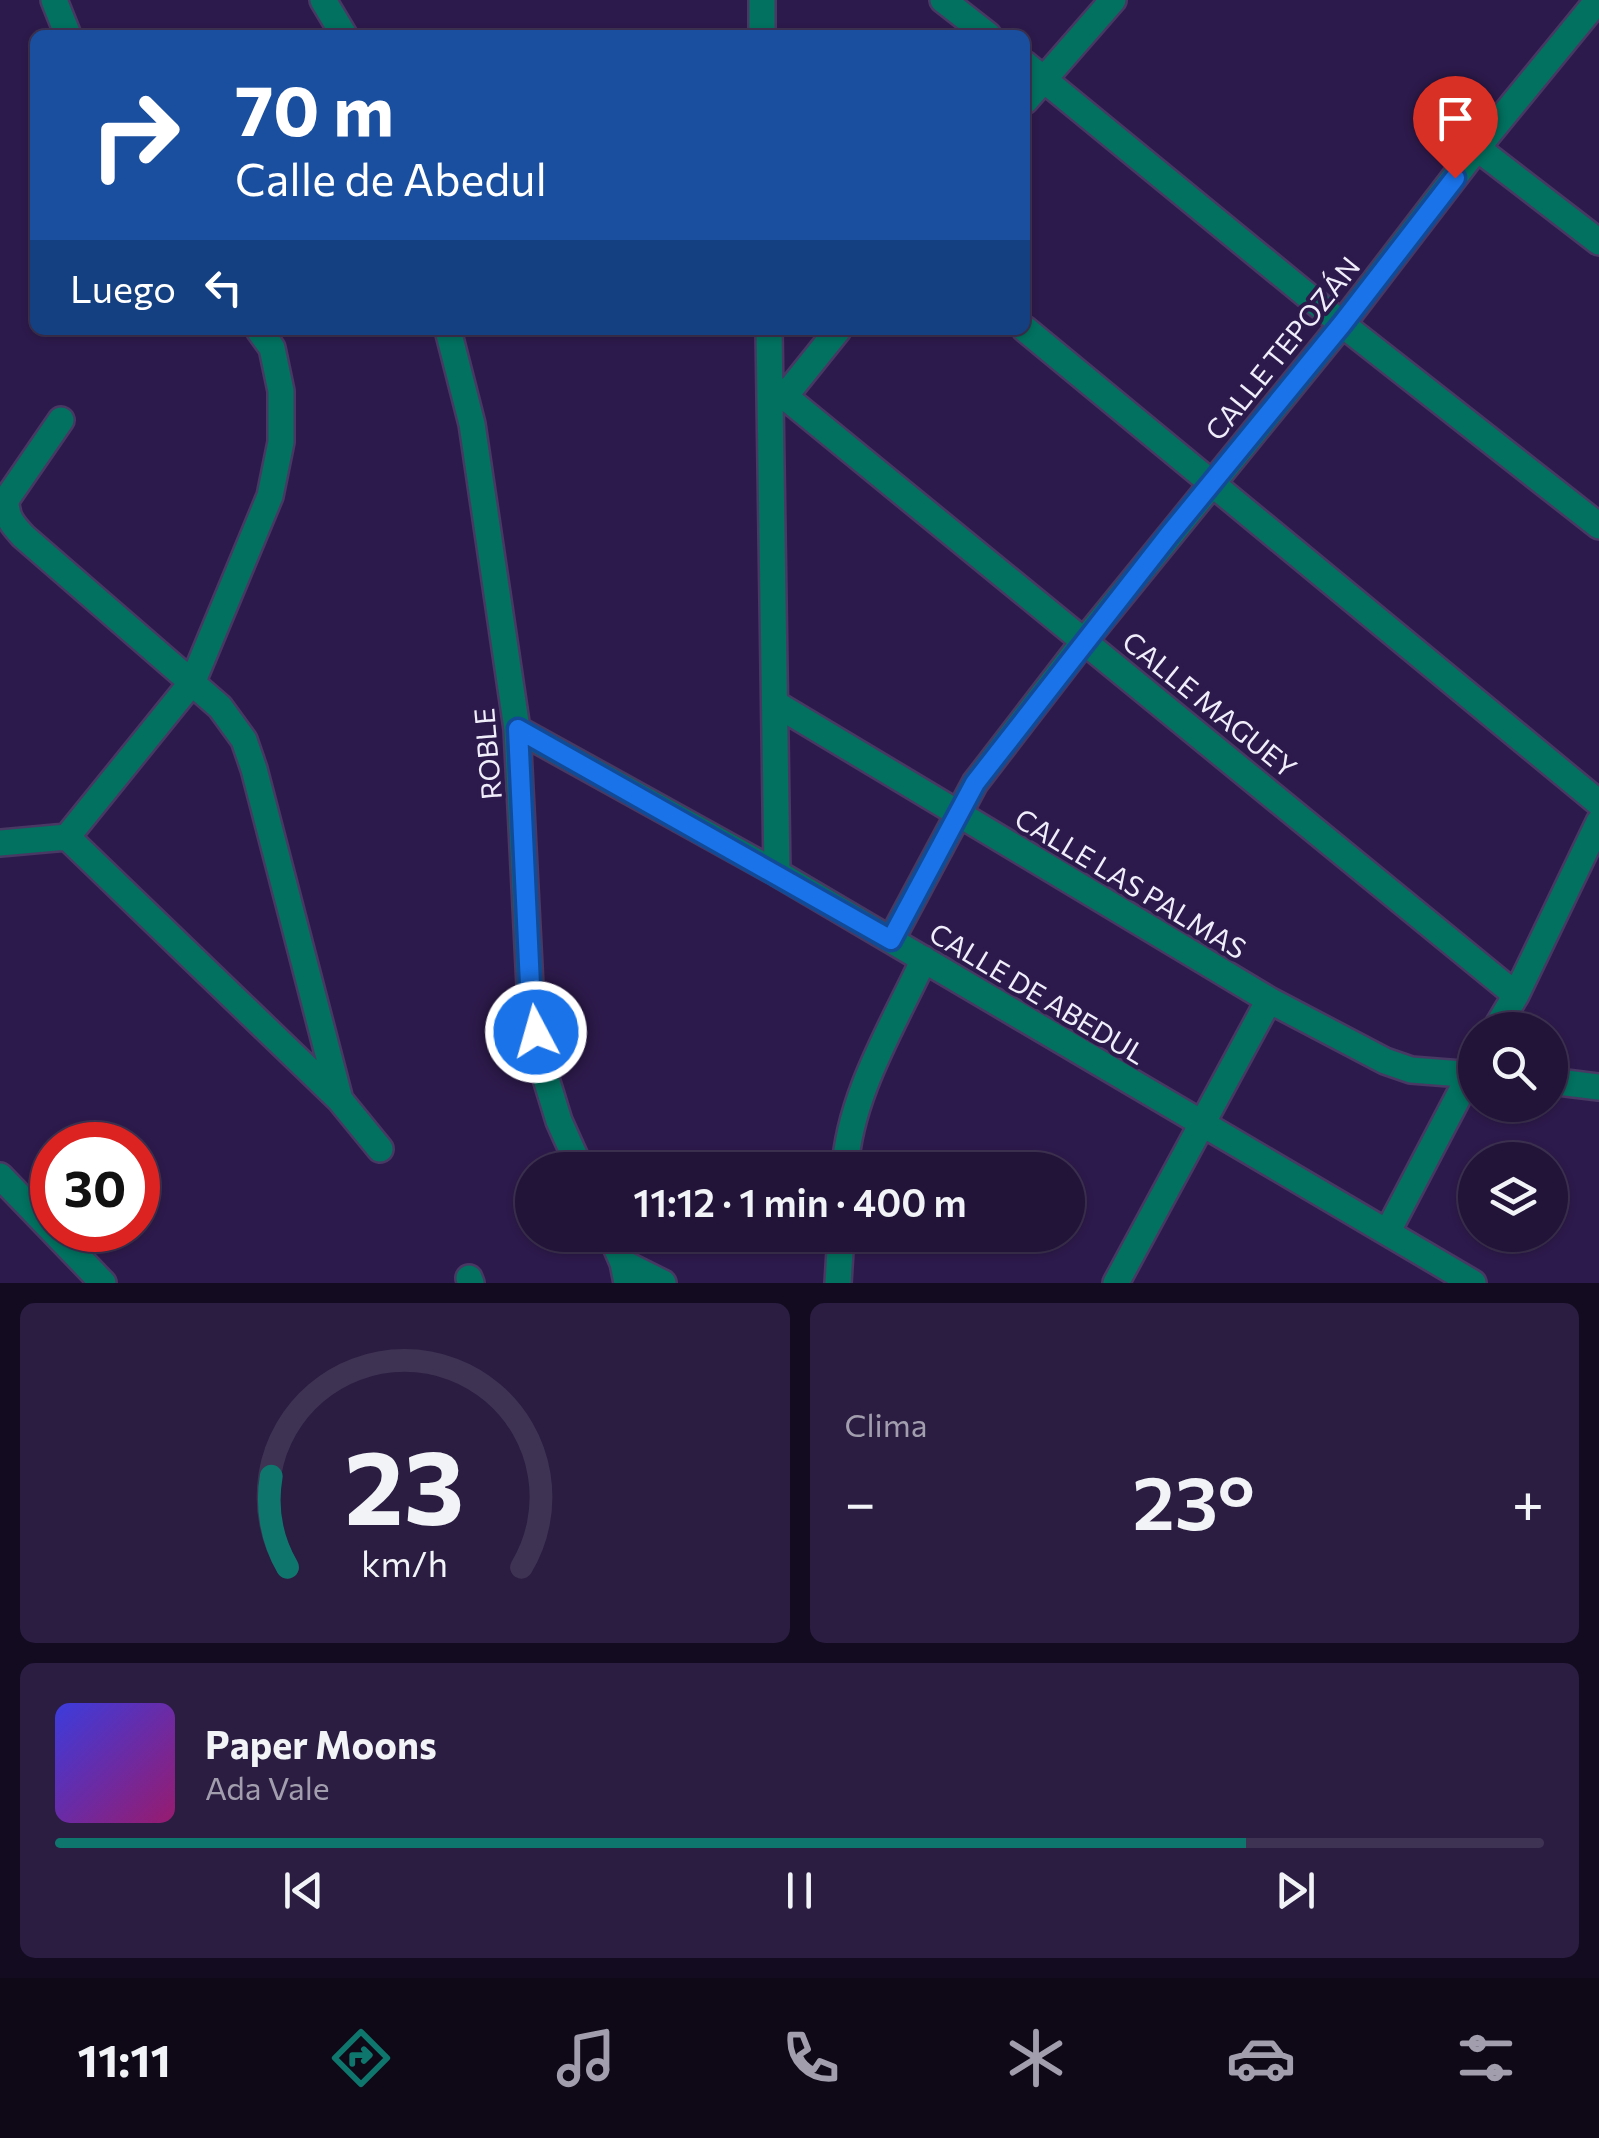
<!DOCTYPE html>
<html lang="es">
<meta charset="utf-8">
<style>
:root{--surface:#221439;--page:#2a1d41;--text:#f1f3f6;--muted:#a29eae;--line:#3f3353;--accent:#0f766e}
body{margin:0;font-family:Commissioner,sans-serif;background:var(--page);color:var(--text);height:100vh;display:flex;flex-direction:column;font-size:38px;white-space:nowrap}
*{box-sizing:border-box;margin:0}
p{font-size:32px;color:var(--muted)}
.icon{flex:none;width:55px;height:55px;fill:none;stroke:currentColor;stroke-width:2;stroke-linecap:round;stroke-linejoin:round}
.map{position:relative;height:1283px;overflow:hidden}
.side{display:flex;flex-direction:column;gap:20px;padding:20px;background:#130b1f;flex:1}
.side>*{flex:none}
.guide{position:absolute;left:30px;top:30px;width:1000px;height:305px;border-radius:15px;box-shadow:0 2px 8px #0004,0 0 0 2px var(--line);background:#1a4fa0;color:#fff;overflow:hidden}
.controls{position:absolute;left:1458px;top:1012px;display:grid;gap:20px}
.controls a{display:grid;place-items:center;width:110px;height:110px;border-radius:50%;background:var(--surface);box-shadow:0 2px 8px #0004,0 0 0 2px var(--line);font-size:50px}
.speed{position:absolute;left:30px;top:1122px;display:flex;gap:20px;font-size:50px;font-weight:700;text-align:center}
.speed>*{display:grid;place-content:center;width:130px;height:130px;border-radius:50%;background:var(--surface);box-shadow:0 2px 8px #0004,0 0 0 2px var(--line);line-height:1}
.speed .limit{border:15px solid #d22;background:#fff;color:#111}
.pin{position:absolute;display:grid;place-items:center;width:85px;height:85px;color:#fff;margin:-102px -42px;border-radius:50% 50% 50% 0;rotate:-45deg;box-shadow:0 0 10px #0007}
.pin .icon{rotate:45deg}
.me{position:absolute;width:110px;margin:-55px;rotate:354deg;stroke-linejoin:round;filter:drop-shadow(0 0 8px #0008)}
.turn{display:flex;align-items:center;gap:35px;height:210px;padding:0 40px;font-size:45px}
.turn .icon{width:130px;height:130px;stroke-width:2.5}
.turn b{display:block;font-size:70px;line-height:85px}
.then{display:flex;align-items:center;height:95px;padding:0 40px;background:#0003;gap:20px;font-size:38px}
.big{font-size:75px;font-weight:600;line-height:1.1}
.side .card{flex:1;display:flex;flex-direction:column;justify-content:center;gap:15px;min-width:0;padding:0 35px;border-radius:15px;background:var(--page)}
.side .dial{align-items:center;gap:0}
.dial svg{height:260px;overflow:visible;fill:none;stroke:var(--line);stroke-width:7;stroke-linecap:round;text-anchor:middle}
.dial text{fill:var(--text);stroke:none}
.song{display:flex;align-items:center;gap:30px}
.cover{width:120px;height:120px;border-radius:15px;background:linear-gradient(135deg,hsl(240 70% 55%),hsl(320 70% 35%))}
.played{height:10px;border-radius:5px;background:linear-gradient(90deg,var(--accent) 80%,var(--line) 80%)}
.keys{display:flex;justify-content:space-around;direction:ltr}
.heat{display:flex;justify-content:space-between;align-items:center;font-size:55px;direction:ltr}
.side .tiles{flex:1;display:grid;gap:20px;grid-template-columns:1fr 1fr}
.card:last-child{grid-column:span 2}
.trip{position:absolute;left:515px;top:1152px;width:570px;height:100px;border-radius:50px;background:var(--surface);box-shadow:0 2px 8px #0004,0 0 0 2px var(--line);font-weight:600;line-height:100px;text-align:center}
.tabs{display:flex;height:160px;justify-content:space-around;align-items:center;background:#0e0817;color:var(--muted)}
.tabs .icon{width:70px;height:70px}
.tabs .selected{color:var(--accent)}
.tabs b{font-size:45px;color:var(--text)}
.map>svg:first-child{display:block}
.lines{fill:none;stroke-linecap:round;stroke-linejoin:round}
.minor-casing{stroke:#483864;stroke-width:30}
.minor{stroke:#02715f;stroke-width:25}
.route-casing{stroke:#114b97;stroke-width:25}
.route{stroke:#1a73e8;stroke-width:18}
.labels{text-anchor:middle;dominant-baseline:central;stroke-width:8;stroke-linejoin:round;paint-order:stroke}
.street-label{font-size:28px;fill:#f0edfa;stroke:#2d1a4c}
</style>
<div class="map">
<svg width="1599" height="1283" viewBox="0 0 1599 1283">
<rect width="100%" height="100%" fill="#2d1a4c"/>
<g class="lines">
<defs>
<path id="minor" d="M54 0 68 35
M323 0 344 35
M943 0 988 35
M762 35V0
M1025 64 1342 324 1599 526
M1025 101 1113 0
M1477 148 1599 242
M1025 329 1599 803
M448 330 472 424 517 729 531 1006 540 1059 559 1121 581 1170
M769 330 777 873
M772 386 1516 995
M785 396 838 330
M61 420 6 500C6 517 12 524 23 536L220 707 244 740 254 769 340 1100
M776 704 1269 1000 1385 1061 1411 1070 1475 1075
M517 729 777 873 1473 1283
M67 837 193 681 270 496 281 442V391L272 348 259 330
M67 837 340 1100 380 1149
M0 843 67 837
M891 940 975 783 1085 640 1342 324 1477 148 1598 0
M1495 1030 1516 995 1599 822
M1550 1081 1599 1087
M845 1170C849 1096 893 1026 924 959
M0 1176 103 1283
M1388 1231 1475 1065
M611 1235 623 1263 627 1283
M623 1263 663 1283
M469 1278 471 1283
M838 1283 841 1235
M1116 1283 1269 1000"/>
</defs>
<!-- minor casing -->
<use href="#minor" class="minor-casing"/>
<!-- minor -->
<use href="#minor" class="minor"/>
</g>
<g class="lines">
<defs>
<path id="route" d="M536 1032 531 1006 518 729 891 940 975 783 1169 535 1342 324 1455 178"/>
</defs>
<!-- route casing -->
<use href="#route" class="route-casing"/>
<!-- route -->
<use href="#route" class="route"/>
</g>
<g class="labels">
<!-- street labels -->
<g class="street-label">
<text transform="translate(1282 348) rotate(-51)">CALLE TEPOZÁN</text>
<text transform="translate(1210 704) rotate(39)">CALLE MAGUEY</text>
<text transform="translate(487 754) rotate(-95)">ROBLE</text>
<text transform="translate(1131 883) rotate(31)">CALLE LAS PALMAS</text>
<text transform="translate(1038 993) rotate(31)">CALLE DE ABEDUL</text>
</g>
</g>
</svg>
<div class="controls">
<a><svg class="icon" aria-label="search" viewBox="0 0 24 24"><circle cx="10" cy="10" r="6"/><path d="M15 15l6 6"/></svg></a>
<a><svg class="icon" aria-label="layers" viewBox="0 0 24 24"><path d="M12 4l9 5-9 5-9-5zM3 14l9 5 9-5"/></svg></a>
</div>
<div class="speed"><div class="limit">30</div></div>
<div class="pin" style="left:1455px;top:178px;background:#d93025"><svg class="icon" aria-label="arrive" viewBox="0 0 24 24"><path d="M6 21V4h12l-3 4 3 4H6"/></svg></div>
<svg class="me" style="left:536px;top:1032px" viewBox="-20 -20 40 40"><circle r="17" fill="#1a73e8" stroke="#fff" stroke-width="3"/><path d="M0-11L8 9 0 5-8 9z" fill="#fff"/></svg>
<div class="trip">11:12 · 1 min · 400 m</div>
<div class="guide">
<div class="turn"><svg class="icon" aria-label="right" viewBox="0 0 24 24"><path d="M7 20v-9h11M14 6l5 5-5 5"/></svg><div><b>70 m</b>Calle de Abedul</div></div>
<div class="then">Luego<svg class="icon" aria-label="left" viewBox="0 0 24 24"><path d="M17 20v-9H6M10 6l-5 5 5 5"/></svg></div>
</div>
</div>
<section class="side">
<div class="tiles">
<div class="card dial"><svg viewBox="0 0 100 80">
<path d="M14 69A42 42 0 1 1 86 69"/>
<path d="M14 69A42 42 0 0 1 9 41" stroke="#0f766e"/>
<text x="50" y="56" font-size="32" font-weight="700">23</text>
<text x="50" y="72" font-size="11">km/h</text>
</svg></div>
<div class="card"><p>Clima</p>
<div class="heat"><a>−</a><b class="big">23°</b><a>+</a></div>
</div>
<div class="card">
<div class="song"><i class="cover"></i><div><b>Paper Moons</b><p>Ada Vale</p></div></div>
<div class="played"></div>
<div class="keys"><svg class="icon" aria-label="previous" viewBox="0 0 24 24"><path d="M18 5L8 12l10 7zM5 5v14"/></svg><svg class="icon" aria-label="pause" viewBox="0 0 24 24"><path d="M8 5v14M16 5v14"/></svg><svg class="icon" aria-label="next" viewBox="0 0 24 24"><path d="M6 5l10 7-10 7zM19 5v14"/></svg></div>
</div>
</div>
</section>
<nav class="tabs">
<b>11:11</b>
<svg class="icon selected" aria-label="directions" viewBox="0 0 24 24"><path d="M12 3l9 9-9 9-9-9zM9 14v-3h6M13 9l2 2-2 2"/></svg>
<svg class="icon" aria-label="music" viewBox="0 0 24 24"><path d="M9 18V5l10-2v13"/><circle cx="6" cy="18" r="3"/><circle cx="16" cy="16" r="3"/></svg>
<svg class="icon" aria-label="phone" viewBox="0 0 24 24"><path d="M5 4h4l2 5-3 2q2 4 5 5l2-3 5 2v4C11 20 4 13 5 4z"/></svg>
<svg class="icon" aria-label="climate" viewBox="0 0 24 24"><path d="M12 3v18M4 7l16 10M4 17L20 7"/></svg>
<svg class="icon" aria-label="car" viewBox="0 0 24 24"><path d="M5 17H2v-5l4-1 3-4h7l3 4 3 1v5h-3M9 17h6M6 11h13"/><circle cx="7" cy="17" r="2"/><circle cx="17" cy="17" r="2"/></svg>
<svg class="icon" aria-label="filters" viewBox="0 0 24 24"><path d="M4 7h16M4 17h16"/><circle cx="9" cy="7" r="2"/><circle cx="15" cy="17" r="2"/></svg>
</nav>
